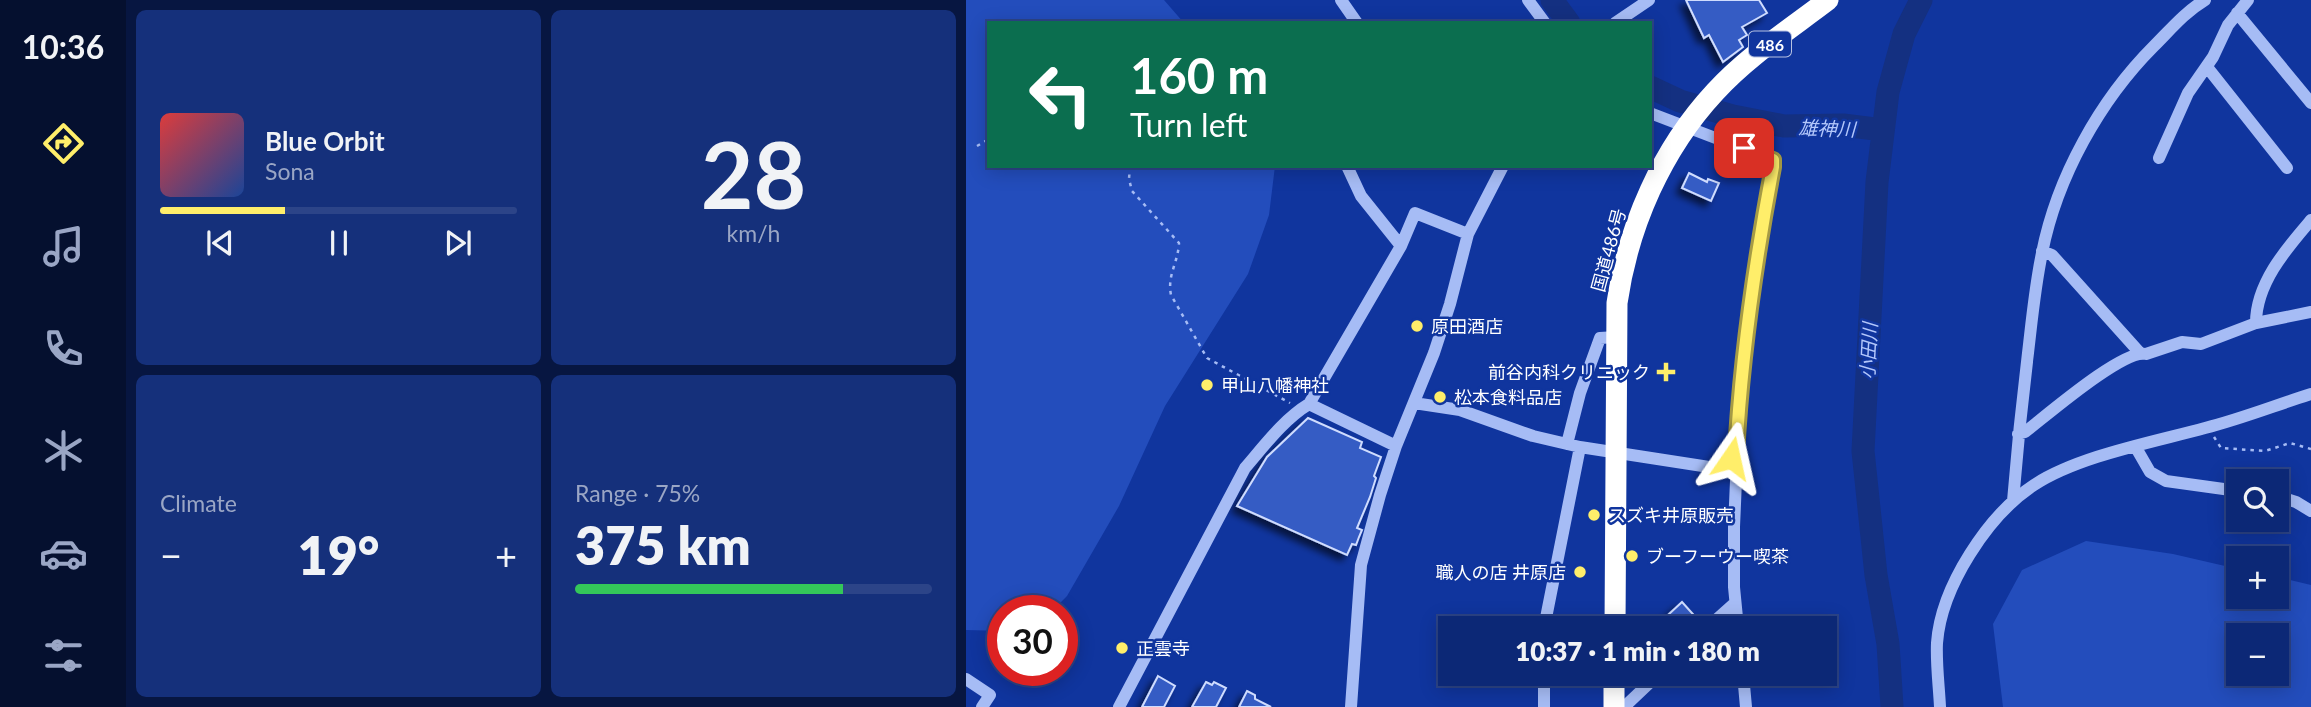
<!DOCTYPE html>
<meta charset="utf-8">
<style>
:root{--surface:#0c2876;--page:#15307b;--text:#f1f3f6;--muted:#9aa6c5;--line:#2c4488;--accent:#ffee6a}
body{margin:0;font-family:Lato,"Noto Sans JP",sans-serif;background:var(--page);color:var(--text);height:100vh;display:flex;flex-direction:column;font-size:26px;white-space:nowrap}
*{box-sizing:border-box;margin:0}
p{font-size:23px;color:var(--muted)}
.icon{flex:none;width:38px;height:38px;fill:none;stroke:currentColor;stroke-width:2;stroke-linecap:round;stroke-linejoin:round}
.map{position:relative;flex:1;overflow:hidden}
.details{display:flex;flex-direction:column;gap:10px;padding:10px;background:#071641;width:840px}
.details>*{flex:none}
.hud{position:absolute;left:21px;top:21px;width:665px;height:147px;border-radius:0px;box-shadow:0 4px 18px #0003,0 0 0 2px var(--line);background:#0b6e4f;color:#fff;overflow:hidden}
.buttons{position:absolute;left:1260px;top:469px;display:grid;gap:14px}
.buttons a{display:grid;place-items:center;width:63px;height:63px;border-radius:0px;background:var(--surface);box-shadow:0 4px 18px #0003,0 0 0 2px var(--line);font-size:35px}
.speed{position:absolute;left:21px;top:595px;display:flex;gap:14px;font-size:35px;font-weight:700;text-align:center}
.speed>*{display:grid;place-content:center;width:91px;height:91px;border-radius:50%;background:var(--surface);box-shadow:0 4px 18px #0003,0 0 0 2px var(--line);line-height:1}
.speed .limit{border:10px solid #d22;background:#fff;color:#111}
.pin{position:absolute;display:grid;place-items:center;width:60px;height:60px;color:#fff;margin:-30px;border-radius:14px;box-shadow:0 4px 10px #0006}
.me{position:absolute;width:77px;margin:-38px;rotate:11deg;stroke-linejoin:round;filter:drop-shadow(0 0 5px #0008)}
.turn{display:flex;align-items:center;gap:24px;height:147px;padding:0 28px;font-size:32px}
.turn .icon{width:91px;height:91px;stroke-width:2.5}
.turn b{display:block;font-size:49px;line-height:60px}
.big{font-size:52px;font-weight:800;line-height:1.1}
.details .tile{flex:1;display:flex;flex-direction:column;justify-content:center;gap:10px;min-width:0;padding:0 24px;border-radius:10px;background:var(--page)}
.details .dial{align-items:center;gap:0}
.dial b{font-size:91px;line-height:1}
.song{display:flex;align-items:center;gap:21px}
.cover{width:84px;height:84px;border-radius:10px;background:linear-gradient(135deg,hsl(0 70% 55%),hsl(220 70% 35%))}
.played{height:7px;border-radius:4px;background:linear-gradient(90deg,var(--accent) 35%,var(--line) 35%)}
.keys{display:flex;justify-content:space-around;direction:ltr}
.heat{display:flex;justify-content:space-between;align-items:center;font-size:38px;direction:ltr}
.charge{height:10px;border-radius:5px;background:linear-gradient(90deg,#34c759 75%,var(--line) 0)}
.details .tiles{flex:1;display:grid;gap:10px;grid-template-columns:repeat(2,1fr)}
.trip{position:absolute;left:472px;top:616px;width:399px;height:70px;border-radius:0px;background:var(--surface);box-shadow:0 4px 18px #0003,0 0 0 2px var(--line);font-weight:800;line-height:70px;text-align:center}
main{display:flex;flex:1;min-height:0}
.dock{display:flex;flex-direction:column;width:126px;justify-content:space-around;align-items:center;background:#05102f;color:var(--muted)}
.dock .icon{width:49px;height:49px}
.dock .selected{color:var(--accent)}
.dock b{font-size:32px;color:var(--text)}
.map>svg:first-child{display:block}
.green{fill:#234dbc;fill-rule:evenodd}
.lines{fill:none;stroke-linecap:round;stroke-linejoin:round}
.river{stroke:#143081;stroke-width:23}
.building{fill:#345bc4;stroke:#cfdcfe;stroke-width:2;filter:url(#shadow)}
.path{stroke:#a6bcf5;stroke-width:2.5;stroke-dasharray:3.5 5;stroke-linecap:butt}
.minor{stroke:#a6bcf5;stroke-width:12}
.highway{stroke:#fff;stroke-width:21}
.route-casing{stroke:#a69b45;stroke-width:18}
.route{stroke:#ffee6a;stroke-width:12}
.poi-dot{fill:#ffee6a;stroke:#10359e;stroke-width:2.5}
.labels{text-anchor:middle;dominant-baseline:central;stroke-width:5;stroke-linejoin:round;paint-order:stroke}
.shield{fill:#10359e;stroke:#b7c2e2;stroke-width:2}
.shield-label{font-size:16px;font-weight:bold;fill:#fff}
.street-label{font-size:18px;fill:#fff;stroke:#10359e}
.poi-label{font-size:18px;fill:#fff;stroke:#10359e;text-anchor:start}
.water-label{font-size:19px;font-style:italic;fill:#b3c7fb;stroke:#10359e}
</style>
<main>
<nav class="dock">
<b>10:36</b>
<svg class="icon selected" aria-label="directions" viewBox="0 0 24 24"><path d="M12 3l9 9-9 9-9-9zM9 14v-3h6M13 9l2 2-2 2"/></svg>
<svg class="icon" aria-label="music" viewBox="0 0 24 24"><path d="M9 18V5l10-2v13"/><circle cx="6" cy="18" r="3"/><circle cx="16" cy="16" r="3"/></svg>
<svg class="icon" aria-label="phone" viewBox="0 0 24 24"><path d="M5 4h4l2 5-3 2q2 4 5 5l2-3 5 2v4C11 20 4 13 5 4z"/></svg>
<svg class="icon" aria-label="climate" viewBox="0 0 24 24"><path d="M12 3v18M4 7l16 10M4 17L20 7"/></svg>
<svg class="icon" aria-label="car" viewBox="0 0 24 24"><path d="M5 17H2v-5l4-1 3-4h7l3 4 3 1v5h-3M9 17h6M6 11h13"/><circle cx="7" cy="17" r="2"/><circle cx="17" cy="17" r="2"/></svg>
<svg class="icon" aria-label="filters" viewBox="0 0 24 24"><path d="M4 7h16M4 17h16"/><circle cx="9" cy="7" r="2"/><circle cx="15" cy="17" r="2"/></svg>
</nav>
<section class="details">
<div class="tiles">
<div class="tile">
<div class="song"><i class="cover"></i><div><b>Blue Orbit</b><p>Sona</p></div></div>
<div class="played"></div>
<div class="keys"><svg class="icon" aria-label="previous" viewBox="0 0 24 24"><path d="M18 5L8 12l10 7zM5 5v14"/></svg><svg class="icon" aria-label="pause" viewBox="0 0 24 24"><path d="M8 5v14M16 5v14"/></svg><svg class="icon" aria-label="next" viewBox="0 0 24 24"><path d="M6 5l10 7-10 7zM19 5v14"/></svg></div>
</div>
<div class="tile dial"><b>28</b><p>km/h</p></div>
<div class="tile"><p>Climate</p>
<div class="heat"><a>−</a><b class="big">19°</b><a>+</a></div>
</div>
<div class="tile"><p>Range · 75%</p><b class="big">375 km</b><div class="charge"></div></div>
</div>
</section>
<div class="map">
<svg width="1345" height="707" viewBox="0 0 1345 707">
<defs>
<filter id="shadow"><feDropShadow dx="-5.5" dy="5.5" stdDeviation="3.5" flood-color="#0009"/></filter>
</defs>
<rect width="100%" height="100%" fill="#10359e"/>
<!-- green -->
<path class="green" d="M0 0H198L218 23H23V166H309L303 215 282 274 199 406 153 506 101 596 86 611H37V631L0 630Z
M1120 541 1207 554 1272 569V597H1311V577L1345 585V707H1037L1027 624 1056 570ZM1272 635H1311V674H1272Z"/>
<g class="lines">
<!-- river -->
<path class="river" d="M586 0 603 23
M684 87 714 101 767 116 818 126 877 125 917 130
M926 707 922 644 910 575 897 451 911 182 922 92 938 34 955 0"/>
</g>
<!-- building -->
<path class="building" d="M720 0H793L801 13 776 27 781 35 773 40 777 47 757 62 743 35 738 38Z
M723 173 741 182 742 179 753 183 745 201 716 188Z
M342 418 396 442 394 448 415 457 408 476 410 478 404 497 391 528 396 530 393 537 390 545 386 544 381 555 271 506 301 457Z
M716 602 734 622 727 628H688Z
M192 676 209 686 198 707H176Z
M240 682 246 685 248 682 260 688 250 707H226Z
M281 691 289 695V699L305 707H273Z"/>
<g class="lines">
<!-- path -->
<path class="path" d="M11 146 23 139
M164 166 163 179 166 191 213 243C212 263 201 275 205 295L241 358 324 403
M1248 437 1255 448 1299 451 1324 443 1345 449"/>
<!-- minor -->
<path class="minor" d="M375 0 391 23
M562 0 579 23
M1271 13 1345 103
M649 23 683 0
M1241 67 1321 168
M684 113 807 160 792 249 774 388 768 527V587L772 628
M1193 158 1222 93 1247 57 1262 25 1282 0
M381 166 395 196 435 246
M1076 251 1086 255 1174 353
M1290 323C1290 283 1321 248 1345 220
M448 403 494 410 567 436 614 447 756 469 770 455
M343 404 430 446
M1052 434 1059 432C1080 416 1157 349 1180 354L1216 342 1235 344 1290 323 1345 312
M601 444 614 393 634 338 650 337
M1169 446 1184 472 1200 481 1272 491
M1311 496 1330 502 1345 511
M1047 501C1051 451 1056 402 1062 353 1066 319 1069 286 1076 253 1091 177 1134 100 1188 46 1205 29 1219 12 1239 0
M578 628 614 447
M741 628 769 603
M578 674V707
M777 674 780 707
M0 679 24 695 16 707
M153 707 279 468C298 446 318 419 343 404L435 246 449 213 502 234
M385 707 395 565 414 495 430 446 468 353 484 304 502 234 537 166
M658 707 693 674
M974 707C973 686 970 664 971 643 975 587 1022 515 1068 485 1112 456 1188 442 1239 428 1275 419 1310 405 1345 394"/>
<!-- highway -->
<path class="highway" d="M649 628 651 303C662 226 696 149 749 92 782 56 824 29 862 0
M648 707V674"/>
</g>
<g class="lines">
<defs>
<path id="route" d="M765 458 770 455C775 358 789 262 807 167V160L778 148"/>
</defs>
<!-- route casing -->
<use href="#route" class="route-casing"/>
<!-- route -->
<use href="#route" class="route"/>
</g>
<!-- markers -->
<g class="poi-dot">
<circle cx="451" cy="326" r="7"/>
<path d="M696.5 361.5h7v7h7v7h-7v7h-7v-7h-7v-7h7z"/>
<circle cx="241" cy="385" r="7"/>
<circle cx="474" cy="397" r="7"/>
<circle cx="628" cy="515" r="7"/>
<circle cx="666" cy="556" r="7"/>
<circle cx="614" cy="572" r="7"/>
<circle cx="156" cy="648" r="7"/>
</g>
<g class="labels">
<!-- shield labels -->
<rect class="shield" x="783" y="31.5" width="42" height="25" rx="5"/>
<g class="shield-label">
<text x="804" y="44">486</text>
</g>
<!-- street labels -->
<g class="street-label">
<text transform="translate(642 250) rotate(-75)">国道486号</text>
</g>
<!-- poi labels -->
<g class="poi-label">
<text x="465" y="326">原田酒店</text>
<text x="684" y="372" text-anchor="end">前谷内科クリニック</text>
<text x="255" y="385">甲山八幡神社</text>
<text x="488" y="397">松本食料品店</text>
<text x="642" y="515">スズキ井原販売</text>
<text x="680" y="556">ブーフーウー喫茶</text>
<text x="600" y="572" text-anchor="end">職人の店 井原店</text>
<text x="170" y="648">正雲寺</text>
</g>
<!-- water labels -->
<g class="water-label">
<text transform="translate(861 128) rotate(2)">雄神川</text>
<text transform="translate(902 351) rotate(-87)">小田川</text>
</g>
</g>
</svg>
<div class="buttons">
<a><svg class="icon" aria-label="search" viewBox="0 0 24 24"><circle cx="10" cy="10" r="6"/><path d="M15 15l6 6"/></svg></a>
<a>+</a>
<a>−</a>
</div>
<div class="speed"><div class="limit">30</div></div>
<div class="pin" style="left:778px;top:148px;background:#d93025"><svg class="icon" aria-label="arrive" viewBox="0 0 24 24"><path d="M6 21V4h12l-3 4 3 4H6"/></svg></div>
<svg class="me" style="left:765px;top:458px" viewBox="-20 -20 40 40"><path d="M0-17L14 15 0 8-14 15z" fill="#ffee6a" stroke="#fff" stroke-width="4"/></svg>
<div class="trip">10:37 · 1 min · 180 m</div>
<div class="hud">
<div class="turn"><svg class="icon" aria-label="left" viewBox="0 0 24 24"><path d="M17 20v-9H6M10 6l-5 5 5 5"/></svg><div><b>160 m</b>Turn left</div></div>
</div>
</div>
</main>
